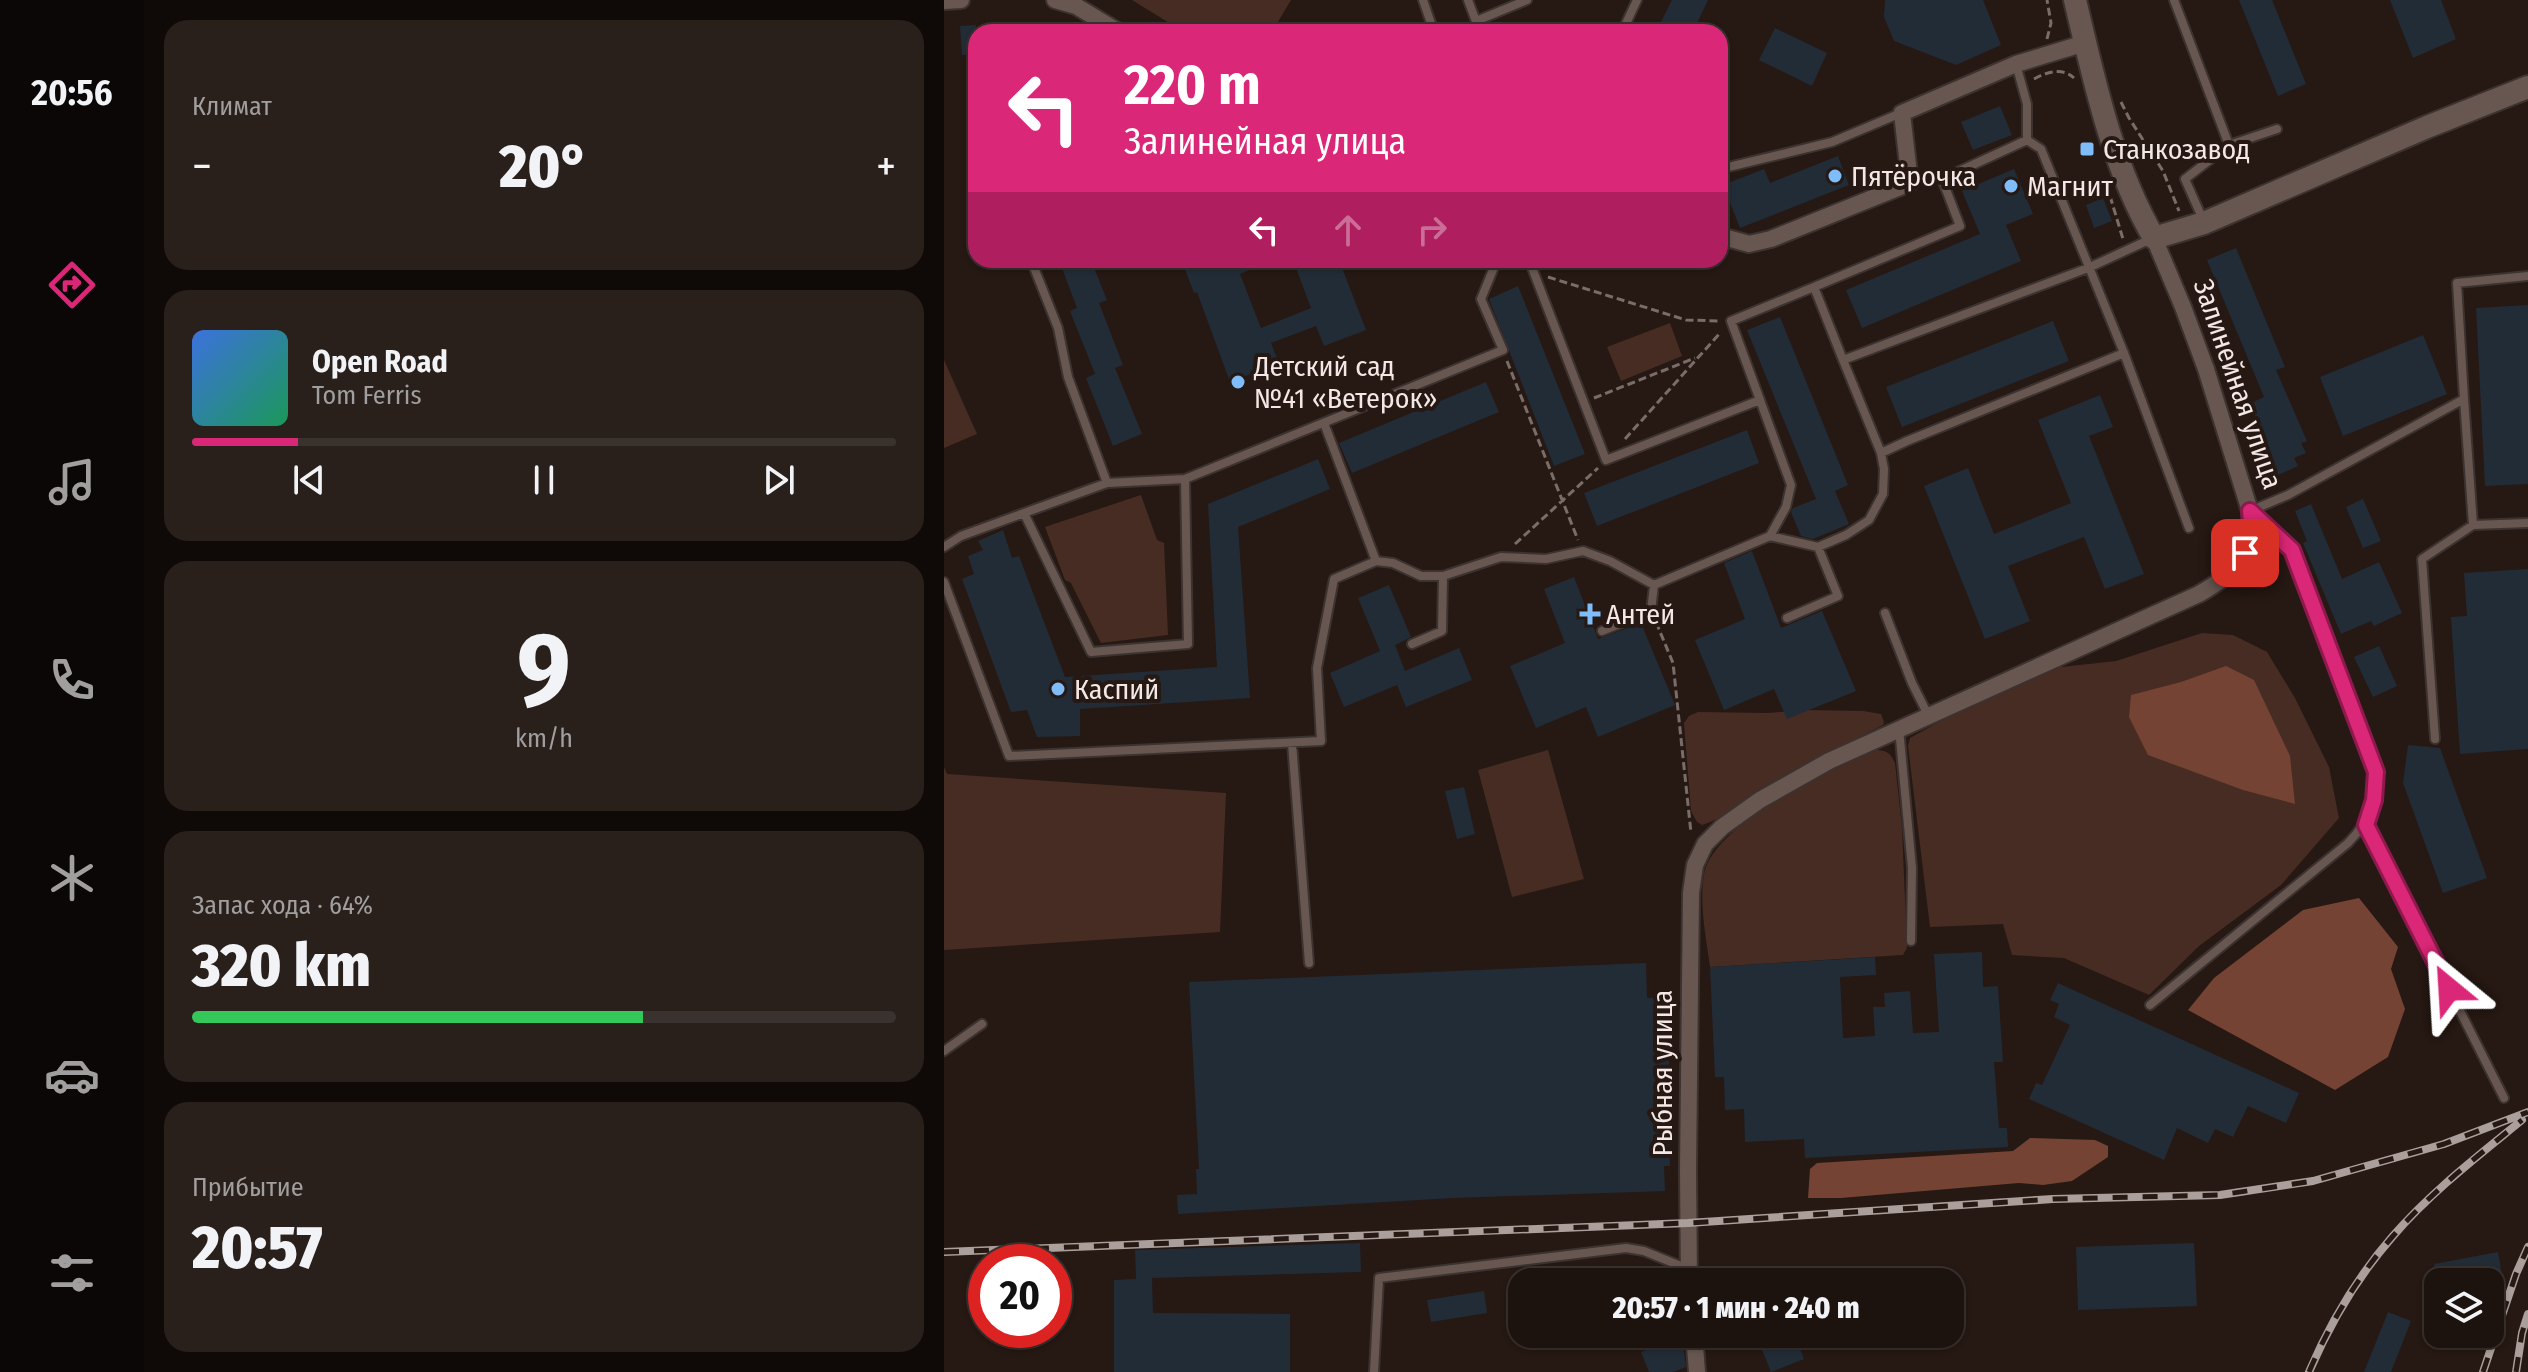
<!DOCTYPE html>
<html lang="ru">
<meta charset="utf-8">
<style>
:root{--surface:#1c120e;--page:#29201c;--text:#f1f3f6;--muted:#a09e9e;--line:#3a322e;--accent:#db2777}
body{margin:0;font-family:"Fira Sans Condensed",sans-serif;background:var(--page);color:var(--text);height:100vh;display:flex;flex-direction:column;font-size:30px;white-space:nowrap}
*{box-sizing:border-box;margin:0}
p{font-size:26px;color:var(--muted)}
.icon{flex:none;width:44px;height:44px;fill:none;stroke:currentColor;stroke-width:2;stroke-linecap:round;stroke-linejoin:round}
.map{position:relative;flex:1;overflow:hidden}
.drawer{display:flex;flex-direction:column;gap:20px;padding:20px;background:#0f0a08;width:800px}
.drawer>*{flex:none}
.top-card{position:absolute;left:24px;top:24px;width:760px;height:244px;border-radius:24px;box-shadow:0 2px 6px #0004,0 0 0 2px var(--line);background:#db2777;color:#fff;overflow:hidden}
.tools{position:absolute;left:1480px;top:1268px;display:grid;gap:16px}
.tools a{display:grid;place-items:center;width:80px;height:80px;border-radius:16px;background:var(--surface);box-shadow:0 2px 6px #0004,0 0 0 2px var(--line);font-size:40px}
.speed{position:absolute;left:24px;top:1244px;display:flex;gap:16px;font-size:40px;font-weight:700;text-align:center}
.speed>*{display:grid;place-content:center;width:104px;height:104px;border-radius:50%;background:var(--surface);box-shadow:0 2px 6px #0004,0 0 0 2px var(--line);line-height:1}
.speed .limit{border:12px solid #d22;background:#fff;color:#111}
.pin{position:absolute;display:grid;place-items:center;width:68px;height:68px;color:#fff;margin:-34px;border-radius:16px;box-shadow:0 4px 12px #0006}
.me{position:absolute;width:88px;margin:-44px;rotate:333deg;stroke-linejoin:round;filter:drop-shadow(0 0 6px #0008)}
.turn{display:flex;align-items:center;gap:28px;height:168px;padding:0 24px;font-size:36px}
.turn .icon{width:104px;height:104px;stroke-width:2.5}
.turn b{display:block;font-size:56px;line-height:68px}
.lanes{display:flex;align-items:center;height:76px;padding:0 24px;background:#0003;justify-content:center;gap:40px;direction:ltr}
.lanes .off{opacity:.35}
.big{font-size:60px;font-weight:800;line-height:1.1}
.drawer .card{flex:1;display:flex;flex-direction:column;justify-content:center;gap:12px;min-width:0;padding:0 28px;border-radius:24px;background:var(--page)}
.drawer .dial{align-items:center;gap:0}
.dial b{font-size:104px;line-height:1}
.song{display:flex;align-items:center;gap:24px}
.cover{width:96px;height:96px;border-radius:12px;background:linear-gradient(135deg,hsl(220 70% 55%),hsl(150 70% 35%))}
.played{height:8px;border-radius:4px;background:linear-gradient(90deg,var(--accent) 15%,var(--line) 15%)}
.keys{display:flex;justify-content:space-around;direction:ltr}
.heat{display:flex;justify-content:space-between;align-items:center;font-size:44px;direction:ltr}
.charge{height:12px;border-radius:6px;background:linear-gradient(90deg,#34c759 64%,var(--line) 0)}
.trip{position:absolute;left:564px;top:1268px;width:456px;height:80px;border-radius:24px;background:var(--surface);box-shadow:0 2px 6px #0004,0 0 0 2px var(--line);font-weight:800;line-height:80px;text-align:center}
main{display:flex;flex:1;min-height:0}
.tab-bar{display:flex;flex-direction:column;width:144px;justify-content:space-around;align-items:center;background:#0b0706;color:var(--muted)}
.tab-bar .icon{width:56px;height:56px}
.tab-bar .on{color:var(--accent)}
.tab-bar b{font-size:36px;color:var(--text)}
.map>svg:first-child{display:block}
.green{fill:#472c23}
.water{fill:#744334}
.building{fill:#222c37}
.lines{fill:none;stroke-linecap:round;stroke-linejoin:round}
.lane-casing{stroke:#3c322f;stroke-width:12}
.street-casing{stroke:#3c322f;stroke-width:20}
.secondary-casing{stroke:#3c322f;stroke-width:26}
.path{stroke:#7a6d69;stroke-width:3;stroke-dasharray:8 4;stroke-linecap:butt}
.lane{stroke:#685751;stroke-width:8}
.street{stroke:#685751;stroke-width:16}
.secondary{stroke:#685751;stroke-width:22}
.rail-casing{stroke:#ab9f9c;stroke-width:8}
.rail{stroke:#261813;stroke-width:5;stroke-dasharray:15;stroke-linecap:butt}
.route-casing{stroke:#8e194d;stroke-width:20}
.route{stroke:#db2777;stroke-width:14}
.poi-dot{fill:#7fbdfa;stroke:#261813;stroke-width:3}
.labels{text-anchor:middle;dominant-baseline:central;stroke-width:8;stroke-linejoin:round;paint-order:stroke}
.poi-label{font-size:28px;fill:#f3e8e5;stroke:#261813;text-anchor:start}
.street-label{font-size:28px;fill:#f3e8e5;stroke:#261813}
</style>
<main>
<nav class="tab-bar">
<b>20:56</b>
<svg class="icon on" aria-label="directions" viewBox="0 0 24 24"><path d="M12 3l9 9-9 9-9-9zM9 14v-3h6M13 9l2 2-2 2"/></svg>
<svg class="icon" aria-label="music" viewBox="0 0 24 24"><path d="M9 18V5l10-2v13"/><circle cx="6" cy="18" r="3"/><circle cx="16" cy="16" r="3"/></svg>
<svg class="icon" aria-label="phone" viewBox="0 0 24 24"><path d="M5 4h4l2 5-3 2q2 4 5 5l2-3 5 2v4C11 20 4 13 5 4z"/></svg>
<svg class="icon" aria-label="climate" viewBox="0 0 24 24"><path d="M12 3v18M4 7l16 10M4 17L20 7"/></svg>
<svg class="icon" aria-label="car" viewBox="0 0 24 24"><path d="M5 17H2v-5l4-1 3-4h7l3 4 3 1v5h-3M9 17h6M6 11h13"/><circle cx="7" cy="17" r="2"/><circle cx="17" cy="17" r="2"/></svg>
<svg class="icon" aria-label="filters" viewBox="0 0 24 24"><path d="M4 7h16M4 17h16"/><circle cx="9" cy="7" r="2"/><circle cx="15" cy="17" r="2"/></svg>
</nav>
<section class="drawer">
<div class="card"><p>Климат</p>
<div class="heat"><a>−</a><b class="big">20°</b><a>+</a></div>
</div>
<div class="card">
<div class="song"><i class="cover"></i><div><b>Open Road</b><p>Tom Ferris</p></div></div>
<div class="played"></div>
<div class="keys"><svg class="icon" aria-label="previous" viewBox="0 0 24 24"><path d="M18 5L8 12l10 7zM5 5v14"/></svg><svg class="icon" aria-label="pause" viewBox="0 0 24 24"><path d="M8 5v14M16 5v14"/></svg><svg class="icon" aria-label="next" viewBox="0 0 24 24"><path d="M6 5l10 7-10 7zM19 5v14"/></svg></div>
</div>
<div class="card dial"><b>9</b><p>km/h</p></div>
<div class="card"><p>Запас хода · 64%</p><b class="big">320 km</b><div class="charge"></div></div>
<div class="card"><p>Прибытие</p><b class="big">20:57</b></div>
</section>
<div class="map">
<svg width="1584" height="1372" viewBox="0 0 1584 1372">
<rect width="100%" height="100%" fill="#261813"/>
<!-- green -->
<path class="green" d="M188 0H347L328 32H240Z
M726 323 738 356 677 381 663 347Z
M0 360 33 434 0 448Z
M197 495 213 540 220 543 224 635 157 643 127 583 121 580 101 527Z
M1258 633 1289 635 1323 652 1351 698 1385 767 1395 818 1337 885 1255 946 1205 995 1120 958 1068 955 1059 924 986 927 964 746 966 738 1043 695 1108 668 1172 661Z
M860 710 919 711 937 714 940 722 939 725C897 746 857 767 817 790 797 802 781 818 758 825L753 822 747 811 740 723 745 716 754 712 824 713Z
M604 750 640 879 568 897 534 770Z
M930 750C942 750 946 752 951 763L958 828 963 948 959 955 766 967C762 937 755 904 760 874 769 825 886 767 930 750Z
M0 767 3 774 282 793 276 932 0 950Z"/>
<!-- water -->
<path class="water" d="M1282 666 1310 680 1346 756 1351 804 1299 790 1204 755 1185 717 1187 695 1237 682Z
M1415 898 1454 947 1447 969 1461 1009 1444 1057 1391 1090 1244 1010 1270 978 1359 910Z
M1086 1138 1151 1140 1164 1146V1157L1128 1181 1099 1185 1075 1183 897 1198H864L866 1169 873 1163 1069 1151Z"/>
<!-- building -->
<path class="building" d="M728 0H764L749 32H712Z
M941 0H1039L1057 45 1012 65 950 41 940 17Z
M1295 0H1328L1362 84 1334 96Z
M1446 0H1497L1512 39 1469 58Z
M32 25V54L18 55 16 26Z
M831 28 883 53 868 86 815 60Z
M1056 106 1068 135 1029 150 1017 122Z
M894 156 905 185 796 228 779 185 820 169 826 183Z
M1070 169 1089 214 1062 225 1077 261 918 328 902 290 1036 234 1018 191Z
M1159 198 1168 221 1150 228 1142 205Z
M1292 248 1341 367 1332 370 1363 441 1357 443 1362 453 1350 458 1354 466 1334 475 1320 442 1317 443 1308 421 1312 419 1305 404 1320 397 1263 260Z
M115 260H147L163 300 155 303 179 365 171 368 198 434 169 446 142 378 151 374 126 311 133 308Z
M259 260H329L296 274 317 328 367 308 349 260H395L422 330 380 346 372 326 327 343 335 363 286 382 253 292 250 293 240 267Z
M574 286 641 454 610 466 545 299Z
M1584 305V484L1541 486 1532 308Z
M836 317 904 485 891 491 905 524 869 539 857 536 847 512 849 508 872 499 803 330Z
M1109 321 1125 361 958 427 942 387Z
M1479 335 1503 394 1399 436 1376 377Z
M542 382 555 412 408 473 395 443Z
M1156 395 1169 427 1145 436 1200 574 1161 589 1140 537 1064 566 1086 621 1041 639 980 486 1024 468 1050 534 1127 503 1094 420Z
M803 430 815 463 653 526 640 493Z
M374 459 386 489 294 527 306 698 136 709V736L93 737 83 710 67 712 18 579 30 574 24 556 39 550 34 541 59 530 68 558 75 556 121 677 273 667 264 504Z
M1419 499 1437 541 1419 548 1402 507Z
M1367 504 1398 579 1435 562 1458 613 1430 626 1427 621 1397 634 1359 543 1363 541 1351 511Z
M808 551 837 628 878 611 912 691 843 719 830 689 780 710 751 640 801 619 780 563Z
M1584 569V749L1516 754 1507 617 1523 616 1520 573Z
M630 577 654 639 697 623 731 705 654 737 642 707 592 728 566 666 621 643 600 589Z
M445 585 467 637 451 645 461 671 515 648 528 680 462 707 453 685 400 707 386 673 436 651 414 598Z
M1435 646 1453 686 1429 697 1410 657Z
M1464 745 1496 748 1543 878 1499 893 1459 783Z
M520 787 531 834 513 839 501 791Z
M1038 952 1039 987 1054 986 1059 1062H1050L1055 1128H1063L1064 1147 861 1158 860 1139 801 1142 800 1109 781 1110 780 1077H771L766 967 931 957 932 975 896 977 899 1038 931 1036 929 1007H941L940 993 966 991 969 1033 995 1032 990 954Z
M702 963 703 998 720 997 724 1047 726 1080 722 1081 726 1166H720L721 1191 509 1198 234 1214 233 1195 253 1194 252 1169H255L245 982Z
M1114 983 1355 1093 1342 1123 1304 1106 1289 1137 1271 1129 1264 1143 1233 1128 1220 1160 1085 1099 1092 1083 1098 1085 1126 1025 1110 1017 1115 1004 1106 1000Z
M416 1243 417 1272 208 1278 209 1313 346 1314V1372H170V1280L192 1279 191 1250Z
M1250 1243 1253 1306 1134 1310 1132 1247Z
M1554 1252 1558 1275 1516 1282H1494L1490 1264Z
M540 1291 543 1313 487 1322 483 1300Z
M1444 1312 1467 1321 1447 1372H1420Z
M836 1334H850L860 1359 827 1372 815 1342Z
M735 1337 740 1351 742 1367 729 1372H705L697 1352Z"/>
<g class="lines">
<defs>
<path id="lane" d="M479 0 490 32
M524 0 536 32
M1230 0 1285 145 1333 129
M532 21 583 0
M678 32 693 0
M1072 64 1083 104V140L1097 149 1180 353 1245 528
M776 169 888 142 957 113
M1260 222 1241 179 1285 145
M87 260 114 328 124 377 163 483 241 479 559 350 537 299 553 260
M585 260 662 460 816 400 787 321 870 287
M899 360 870 287 1016 226 998 179 1083 140
M1520 399 1513 283 1584 276
M816 400 847 485 842 507 826 536
M380 423 432 561
M937 453 963 441 1180 353
M163 483 80 513 147 652 244 644 241 479
M0 547 17 536 80 513
M0 582 65 756 377 741 373 668 390 579 432 561 449 563 477 576H499L557 557 602 559 639 551 666 561 710 585 826 536 874 547 902 535 925 520 939 494 940 469 937 453 899 360 1144 268 1207 239
M941 613 968 683 984 715
M843 618 894 596 874 547
M658 631 707 611 710 585
M468 644 498 631 499 576
M955 728 968 868 967 941
M1491 739 1478 559 1529 525
M348 743 365 963
M1422 825 1560 1098
M1206 1005 1404 843C1429 817 1429 807 1432 772L1348 550 1306 511 1344 495 1520 399 1529 525 1584 523
M0 1051 38 1024
M430 1372 435 1278 682 1248 700 1251 744 1269"/>
<path id="street" d="M111 0 132 6 175 32
M0 1 17 0
M776 236 805 244 827 239 966 183 958 113 1072 64 1141 43
M745 1282 744 1171 747 893 751 865 761 844 778 827 816 800 885 761 1255 594C1290 574 1312 554 1306 511L1262 369 1239 307 1210 238
M750 1334 753 1372"/>
<path id="secondary" d="M1131 0C1150 80 1168 166 1210 238L1260 223 1483 127 1584 87"/>
</defs>
<!-- lane casing -->
<use href="#lane" class="lane-casing"/>
<!-- street casing -->
<use href="#street" class="street-casing"/>
<!-- secondary casing -->
<use href="#secondary" class="secondary-casing"/>
<!-- path -->
<path class="path" d="M1103 39 1107 23 1103 0
M1090 79C1103 72 1118 67 1130 78
M1177 102 1185 118 1219 171 1235 211
M1166 196 1179 239
M604 277 742 320 774 321
M563 361 634 540
M650 398 751 358
M681 439 777 332
M571 544 654 468
M712 622 729 663 747 833"/>
<!-- lane -->
<use href="#lane" class="lane"/>
<!-- street -->
<use href="#street" class="street"/>
<!-- secondary -->
<use href="#secondary" class="secondary"/>
<defs>
<path id="rail" d="M0 1252 744 1223 1109 1199 1276 1195 1369 1181 1500 1144 1584 1112
M1365 1372C1386 1323 1414 1276 1449 1236 1487 1192 1534 1156 1578 1120
M1539 1372 1572 1274 1584 1247
M1572 1372 1578 1333 1584 1314"/>
</defs>
<!-- rail casing -->
<use href="#rail" class="rail-casing"/>
<!-- rail -->
<use href="#rail" class="rail"/>
</g>
<g class="lines">
<defs>
<path id="route" d="M1301 553C1308 538 1308 527 1306 511L1348 550 1432 772 1430 800 1422 825 1505 989"/>
</defs>
<!-- route casing -->
<use href="#route" class="route-casing"/>
<!-- route -->
<use href="#route" class="route"/>
</g>
<!-- markers -->
<g class="poi-dot">
<rect x="1135" y="141" width="16" height="16" rx="4"/>
<circle cx="891" cy="176" r="8"/>
<circle cx="1067" cy="186" r="8"/>
<circle cx="294" cy="382" r="8"/>
<path d="M642 602h8v8h8v8h-8v8h-8v-8h-8v-8h8z"/>
<circle cx="114" cy="689" r="8"/>
</g>
<g class="labels">
<!-- poi labels -->
<g class="poi-label">
<text x="1159" y="149">Станкозавод</text>
<text x="907" y="176">Пятёрочка</text>
<text x="1083" y="186">Магнит</text>
<text x="310" y="366">Детский сад<tspan x="310" dy="32">№41 «Ветерок»</tspan></text>
<text x="662" y="614">Антей</text>
<text x="130" y="689">Каспий</text>
</g>
<!-- street labels -->
<g class="street-label">
<text transform="translate(1294 384) rotate(71)">Залинейная улица</text>
<text transform="translate(718 1073) rotate(-90)">Рыбная улица</text>
</g>
</g>
</svg>
<div class="tools">
<a><svg class="icon" aria-label="layers" viewBox="0 0 24 24"><path d="M12 4l9 5-9 5-9-5zM3 14l9 5 9-5"/></svg></a>
</div>
<div class="speed"><div class="limit">20</div></div>
<div class="pin" style="left:1301px;top:553px;background:#d93025"><svg class="icon" aria-label="arrive" viewBox="0 0 24 24"><path d="M6 21V4h12l-3 4 3 4H6"/></svg></div>
<svg class="me" style="left:1505px;top:989px" viewBox="-20 -20 40 40"><path d="M0-17L14 15 0 8-14 15z" fill="#db2777" stroke="#fff" stroke-width="4"/></svg>
<div class="trip">20:57 · 1 мин · 240 m</div>
<div class="top-card">
<div class="turn"><svg class="icon" aria-label="left" viewBox="0 0 24 24"><path d="M17 20v-9H6M10 6l-5 5 5 5"/></svg><div><b>220 m</b>Залинейная улица</div></div>
<div class="lanes"><svg class="icon" aria-label="left" viewBox="0 0 24 24"><path d="M17 20v-9H6M10 6l-5 5 5 5"/></svg><svg class="icon off" aria-label="ahead" viewBox="0 0 24 24"><path d="M12 20V5M6 11l6-6 6 6"/></svg><svg class="icon off" aria-label="right" viewBox="0 0 24 24"><path d="M7 20v-9h11M14 6l5 5-5 5"/></svg></div>
</div>
</div>
</main>
